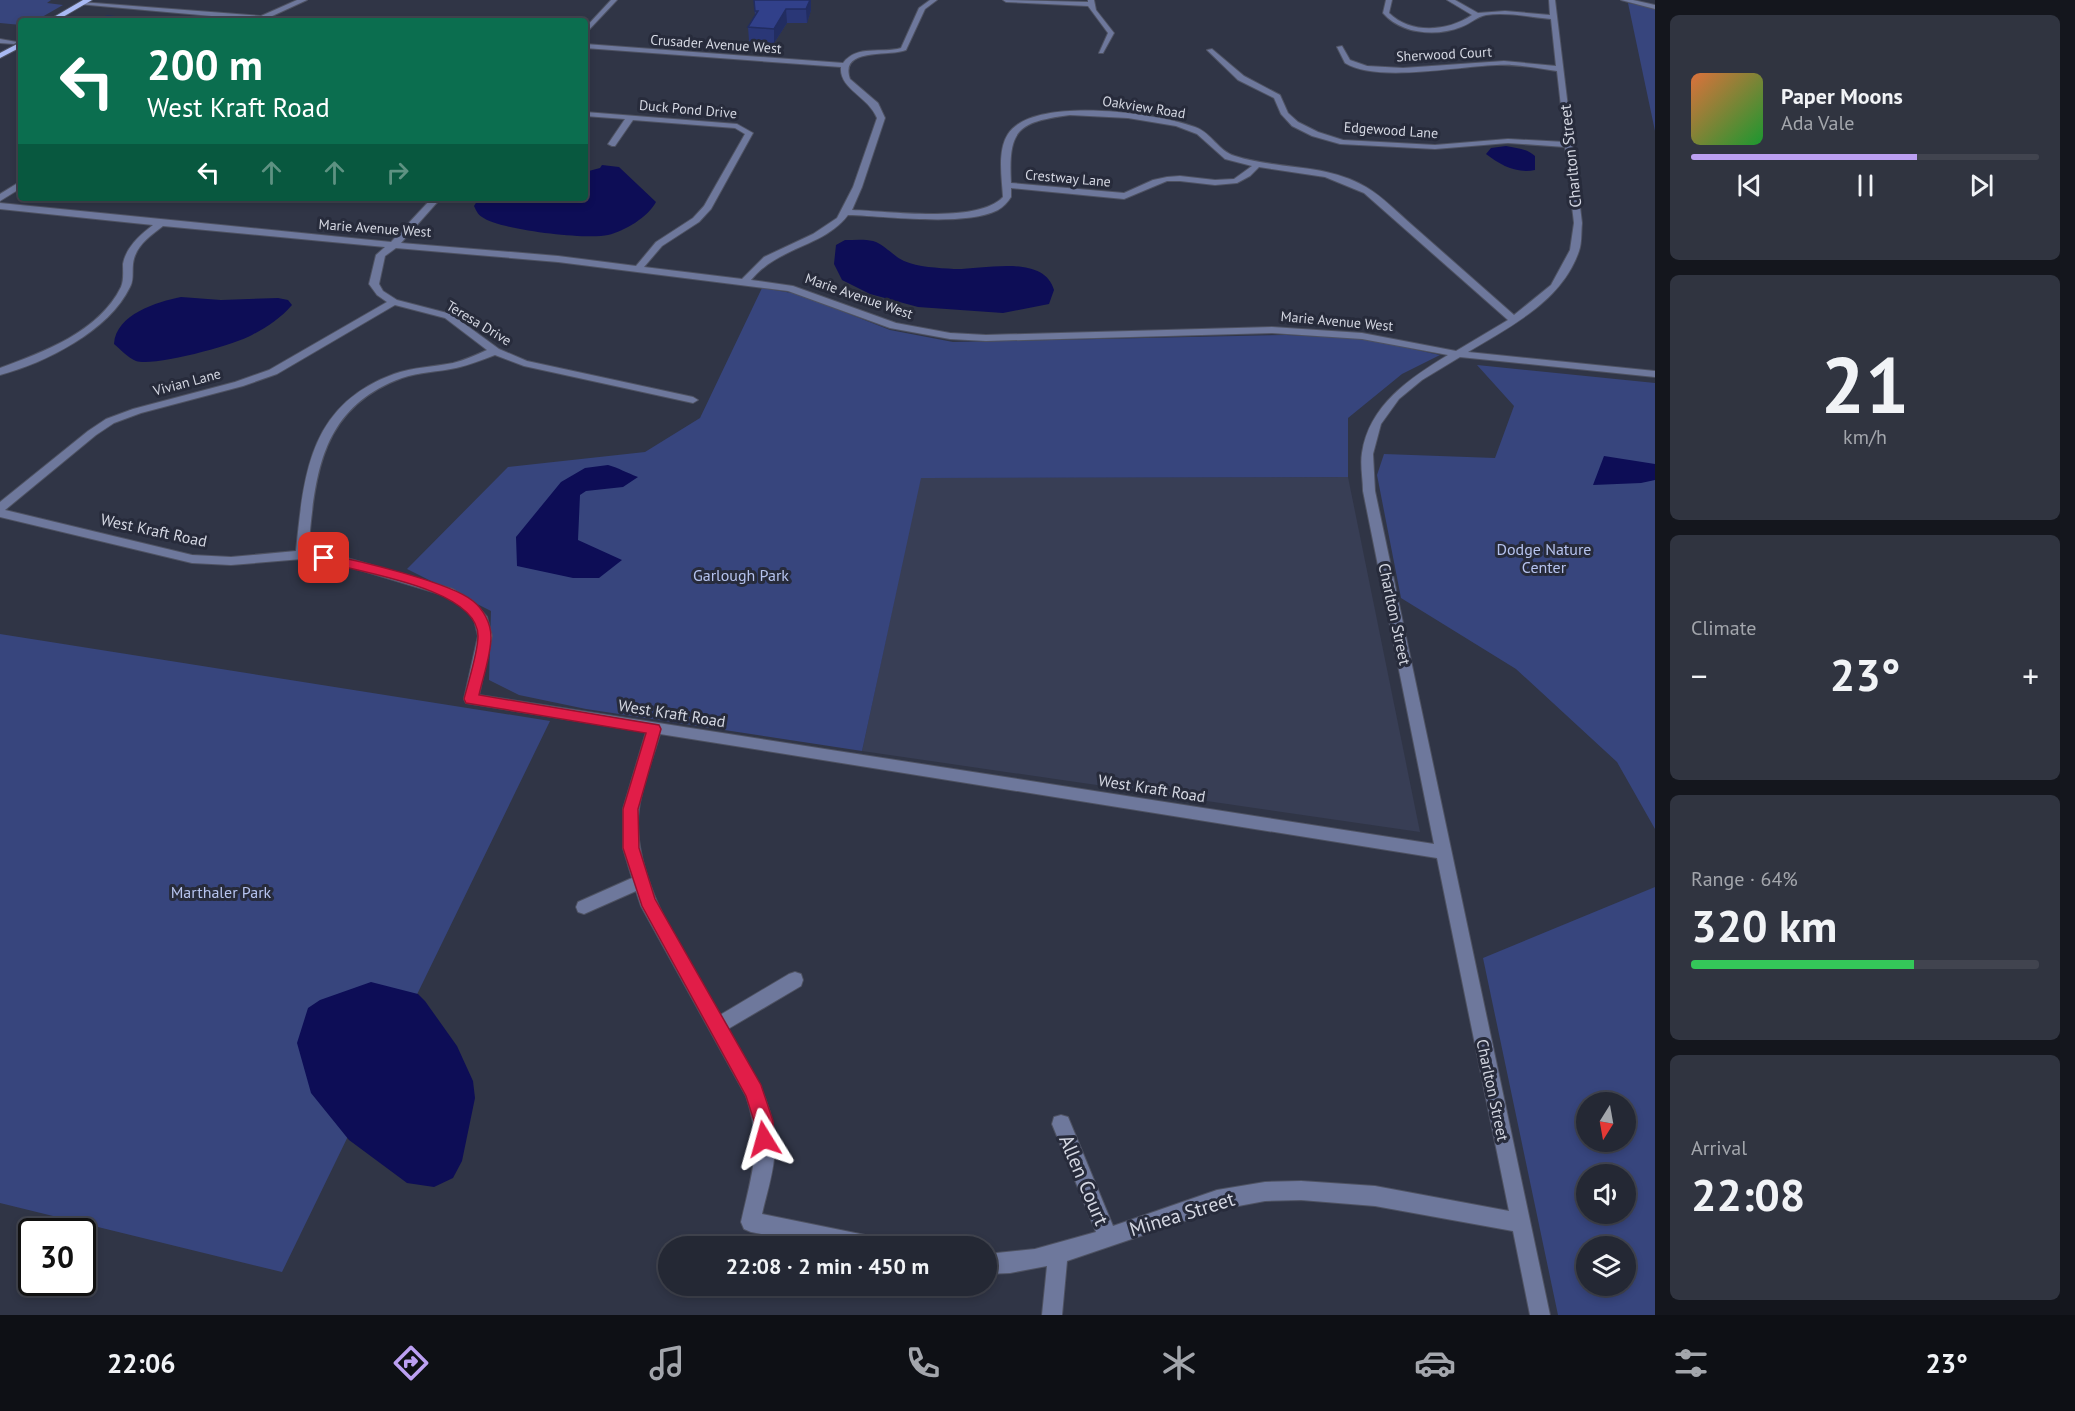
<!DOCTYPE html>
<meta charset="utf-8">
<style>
:root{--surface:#242834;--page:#303440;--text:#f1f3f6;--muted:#a3a6ac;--line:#41444f;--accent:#bca0f2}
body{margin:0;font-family:"PT Sans",sans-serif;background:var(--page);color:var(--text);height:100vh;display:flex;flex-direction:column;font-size:22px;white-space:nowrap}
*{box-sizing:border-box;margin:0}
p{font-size:20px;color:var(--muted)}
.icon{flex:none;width:33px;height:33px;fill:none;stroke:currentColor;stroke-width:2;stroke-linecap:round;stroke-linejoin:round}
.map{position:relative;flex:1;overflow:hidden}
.side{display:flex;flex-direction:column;gap:15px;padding:15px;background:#14161d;width:420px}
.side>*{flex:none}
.hud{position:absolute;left:18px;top:18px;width:570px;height:183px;border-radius:6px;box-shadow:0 3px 9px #0003,0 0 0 2px var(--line);background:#0b6e4f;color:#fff;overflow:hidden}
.needle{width:39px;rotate:191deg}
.fabs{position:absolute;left:1576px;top:1092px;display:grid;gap:12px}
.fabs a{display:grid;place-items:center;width:60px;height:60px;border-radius:50%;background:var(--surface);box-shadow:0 3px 9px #0003,0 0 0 2px var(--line);font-size:30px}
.speed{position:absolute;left:18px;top:1218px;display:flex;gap:12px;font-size:30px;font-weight:700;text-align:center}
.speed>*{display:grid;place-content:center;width:78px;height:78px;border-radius:50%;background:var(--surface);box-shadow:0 3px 9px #0003,0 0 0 2px var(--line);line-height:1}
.speed .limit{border:3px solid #111;border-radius:9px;background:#fff;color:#111}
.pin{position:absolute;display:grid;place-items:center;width:51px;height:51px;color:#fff;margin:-26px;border-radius:12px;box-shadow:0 3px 9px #0006}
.me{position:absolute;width:66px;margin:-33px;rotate:352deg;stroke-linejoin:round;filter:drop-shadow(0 0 4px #0008)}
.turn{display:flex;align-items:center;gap:21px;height:126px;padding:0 30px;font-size:27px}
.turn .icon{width:78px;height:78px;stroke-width:2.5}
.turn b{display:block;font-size:42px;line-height:51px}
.lanes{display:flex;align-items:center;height:57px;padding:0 30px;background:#0003;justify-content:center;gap:30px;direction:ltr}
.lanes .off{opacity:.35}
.big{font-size:45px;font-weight:600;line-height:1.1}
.side .widget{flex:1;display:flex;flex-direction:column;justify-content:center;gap:9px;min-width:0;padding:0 21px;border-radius:9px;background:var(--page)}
.side .dial{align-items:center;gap:0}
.dial b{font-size:78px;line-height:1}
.song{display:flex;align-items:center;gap:18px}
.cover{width:72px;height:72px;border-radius:9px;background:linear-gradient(135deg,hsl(20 70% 55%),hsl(130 70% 35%))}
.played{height:6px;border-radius:3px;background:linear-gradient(90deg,var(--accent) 65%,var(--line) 65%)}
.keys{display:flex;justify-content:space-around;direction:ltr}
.heat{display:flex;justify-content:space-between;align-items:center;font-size:33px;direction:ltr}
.charge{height:9px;border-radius:4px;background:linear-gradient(90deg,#34c759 64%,var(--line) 0)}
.trip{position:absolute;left:658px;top:1236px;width:339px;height:60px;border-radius:30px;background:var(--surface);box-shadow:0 3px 9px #0003,0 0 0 2px var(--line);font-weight:600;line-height:60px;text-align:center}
.dock{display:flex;height:96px;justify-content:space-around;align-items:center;background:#0e1015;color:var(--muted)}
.dock .icon{width:42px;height:42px}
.dock .current{color:var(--accent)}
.dock b{font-size:27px;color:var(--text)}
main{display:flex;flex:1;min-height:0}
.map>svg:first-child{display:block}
.built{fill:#383e55}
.green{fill:#37457d;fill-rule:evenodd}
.water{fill:#0d0d56}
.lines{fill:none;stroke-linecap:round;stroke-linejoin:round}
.minor-casing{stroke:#4e5262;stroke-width:2}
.major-casing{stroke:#4e5262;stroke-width:2}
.minor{fill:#6e789c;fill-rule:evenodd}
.major{fill:#a9baf4;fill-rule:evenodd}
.wall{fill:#2a3777}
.shaded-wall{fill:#222d61}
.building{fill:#31408a;stroke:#222d61;stroke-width:1.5}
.route{fill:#e11d48;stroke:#92132f;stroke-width:1.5}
.labels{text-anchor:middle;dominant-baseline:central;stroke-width:6;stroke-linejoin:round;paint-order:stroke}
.far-street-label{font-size:14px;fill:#d4d7e2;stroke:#272b3b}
.street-label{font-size:16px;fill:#d4d7e2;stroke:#272b3b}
.park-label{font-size:16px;fill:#b6c3ee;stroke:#272b3b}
.near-street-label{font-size:20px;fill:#d4d7e2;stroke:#272b3b}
</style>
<main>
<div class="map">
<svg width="1655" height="1315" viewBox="0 0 1655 1315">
<rect width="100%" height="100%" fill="#303546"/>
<!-- built -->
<path class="built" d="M1348 477 1420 832 862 751 920 478Z"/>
<!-- green -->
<path class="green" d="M0 0H51L47 3 63 5 35 21H21V25L0 23Z
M1628 3 1655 8V131Z
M762 288 798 294 890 330 953 342 1286 335 1366 339 1440 355 1402 374 1348 418V477L921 478 862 751 586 709 519 695 489 680 491 611 407 569 508 467 645 452 700 418Z
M1477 365 1655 383V829L1617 762 1516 669 1401 598 1377 475 1384 454 1495 458 1514 406Z
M0 634 550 721 282 1272 0 1203Z
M1655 887V1315H1558L1483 958ZM1626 1102V1142H1587V1102ZM1626 1174V1214H1587V1174ZM1626 1246V1286H1587V1246Z"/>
<!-- water -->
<path class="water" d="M1506 146C1517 148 1527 149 1535 156V170C1517 174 1500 165 1486 154L1491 148Z
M602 165 619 167 656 202C648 217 625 231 608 235 587 240 499 230 482 217 478 215 476 210 474 206L479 198H585V172L600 168Z
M845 240C854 240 865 239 873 241 884 244 893 256 904 261 918 267 938 268 954 269 981 270 1044 253 1054 290L1049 304 1003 313 918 307 870 294 842 280 834 264 836 245Z
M181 297 221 300 278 298 288 300 292 305C281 318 267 327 252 335 234 345 154 367 136 361 128 358 120 349 114 344 116 314 157 302 181 297Z
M1604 456 1655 464V480L1641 483 1593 485Z
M608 465C619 468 627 473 638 477L623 487 586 491 580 495 578 540 622 560 599 578H573L517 566 516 537 561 482 585 468Z
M371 982 418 994 425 1001 457 1046 473 1081 475 1098 462 1161 453 1178 434 1187 407 1183 349 1140 311 1093 297 1043 308 1008 320 1000Z"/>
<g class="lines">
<defs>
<path id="minor" d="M297 0H307L270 17 296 21H268L78 4 81 2 261 16Z
M611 0H617L585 34V28Z
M930 0H937L925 9 906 50C889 57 839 47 850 79L878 103 885 118 862 187 852 210C888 211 978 224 1003 197 1002 178 997 151 1008 134 1033 95 1158 113 1195 127 1212 133 1218 151 1235 156 1278 170 1326 163 1366 187 1383 197 1397 212 1412 225 1446 255 1480 285 1514 315L1551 285 1570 250 1574 223 1565 147 1508 143 1435 149 1340 144 1312 136 1292 126 1281 114 1274 98 1238 80 1207 50 1212 49 1244 76 1280 95 1288 113 1298 122 1318 132 1343 140 1435 145 1508 139 1565 142 1557 71C1537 68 1517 64 1497 65 1460 66 1376 83 1345 63L1337 47 1342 46 1350 60 1367 66 1403 68 1504 61 1556 66 1551 19C1529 17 1507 12 1486 15 1476 17 1470 24 1461 27 1436 37 1401 34 1383 13L1386 0H1392L1389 13C1412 35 1448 31 1472 15L1447 0H1455L1478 13 1505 11 1550 15 1549 0H1555L1582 223C1581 232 1582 243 1579 251 1562 301 1511 326 1468 352L1655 371V377L1460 357 1422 380 1399 399 1381 424 1373 454 1375 491 1550 1315H1530L1513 1231 1375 1206 1301 1200 1265 1201 1217 1210 1067 1261 1062 1315H1042L1047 1266 1010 1273 987 1274V1254L1035 1249 1096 1232 1052 1124 1054 1117 1061 1115 1068 1117 1113 1226 1217 1190 1265 1182 1301 1181 1375 1186 1509 1211 1437 858 660 734C653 758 642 785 639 809 630 879 687 956 720 1015L789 974 795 972 801 974 803 980 801 986 728 1029C751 1069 780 1110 774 1159 772 1178 766 1196 762 1214L870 1236 877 1239 880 1246H823L751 1232 744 1229 741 1222C752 1173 763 1145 746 1096L641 906 636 891 584 914 578 912 576 907 578 902 632 878 623 848V809L646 732 466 703 464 699 478 636 474 619 463 607 443 595 347 566 302 559 231 565 192 563 0 517V502L88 431 106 419 133 409 235 382 269 370 387 302 377 295 369 284 376 255 385 247 163 226C150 236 135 246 133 264 132 272 134 280 130 287 109 331 45 363 0 375V368C43 352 99 332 121 287 124 280 123 272 123 264 126 247 140 235 153 225L0 209V203L391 242 432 198H441L401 243 558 256 636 266 656 242 693 218 704 206 745 134 735 128 633 120 615 146H612L608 144 625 119 585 116V112L737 124 753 133 711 209 699 222 662 246 644 267 742 279 764 257 813 234 837 218 853 187 877 118C868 96 839 89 841 67L585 48V44L843 63C857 44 882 54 901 48L919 8ZM1070 115 1128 118 1176 126 1197 134 1225 159 1252 166 1234 179 1215 180 1180 176 1167 177 1153 180 1124 193 1011 183C1008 129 1018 122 1070 115ZM1259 167 1325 177 1364 193 1508 320 1456 351 1362 333 1272 327 986 335 950 333 896 323 793 286 751 280C779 246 824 247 848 215 887 216 964 227 998 210 1003 207 1008 202 1011 197V188L1124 199 1167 181H1180L1215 185 1237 183 1250 176ZM396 248 558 262 788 291 890 328 950 339 986 341 1272 333 1362 339 1448 355C1410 378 1369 405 1362 453 1360 465 1363 479 1363 491L1434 844 479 695 492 636 487 617 473 601 453 589 347 558 308 552C315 477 319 408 402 378 419 372 438 372 456 368 469 365 482 360 495 355L524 366 693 403 698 400 693 397 527 361 499 349 451 314 397 300 383 291 379 284 385 256ZM395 305 445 318 487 350C476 355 465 360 453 363 433 367 413 367 394 374 309 405 304 474 296 551L231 557 192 555 5 510 96 435 114 423 141 413 243 386 277 374Z
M1003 0 1088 2V0H1094L1096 10 1114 33 1103 53H1099L1108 33 1088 6 1006 2Z
M1621 0H1633L1655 5V9Z
M0 39 17 42 14 44 0 43Z
M21 181V188L0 201V194Z"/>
<path id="major" d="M83 0H92L56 21H47Z
M21 42V47L0 58V53Z"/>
</defs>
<!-- minor casing -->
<use href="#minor" class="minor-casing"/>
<!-- major casing -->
<use href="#major" class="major-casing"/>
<!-- minor -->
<use href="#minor" class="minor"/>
<!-- major -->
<use href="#major" class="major"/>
</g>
<!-- wall -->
<path class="wall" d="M754 0H811V10L807 23H787L774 43 749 41 748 27 755 16Z"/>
<!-- shaded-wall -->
<path class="shaded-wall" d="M810 0H811V10L807 23 806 9Z
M786 9 787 23 774 43V29Z"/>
<!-- building -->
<path class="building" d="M754 0H810L806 9H786L774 29 748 27 758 11H755Z
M107 16 131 18 125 21H97Z"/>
<!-- route -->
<path class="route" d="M324 554C356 560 450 582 473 601 483 609 491 623 491 637 491 655 483 677 479 695L659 725 661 729 638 809 639 848 655 899 761 1085 773 1121 774 1139 771 1146 764 1149 758 1146 755 1139 754 1121 746 1096 642 906 623 848V809L646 733 466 703 464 699C468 683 478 652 478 636 478 588 357 572 320 561L318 558Z"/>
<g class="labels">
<!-- far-street labels -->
<g class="far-street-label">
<text transform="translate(716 44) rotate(4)">Crusader Avenue West</text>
<text transform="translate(1444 54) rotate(-3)">Sherwood Court</text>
<text transform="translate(1144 107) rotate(9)">Oakview Road</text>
<text transform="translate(688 109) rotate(5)">Duck Pond Drive</text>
<text transform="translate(1391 130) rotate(4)">Edgewood Lane</text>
<text transform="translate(1068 178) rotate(5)">Crestway Lane</text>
<text transform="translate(375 228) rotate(4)">Marie Avenue West</text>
<text transform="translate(859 296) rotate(19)">Marie Avenue West</text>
<text transform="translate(1337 321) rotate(5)">Marie Avenue West</text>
<text transform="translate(479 323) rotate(31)">Teresa Drive</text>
<text transform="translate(187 382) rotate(-15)">Vivian Lane</text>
</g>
<!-- street labels -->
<g class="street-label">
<text transform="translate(1570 156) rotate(-96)">Charlton Street</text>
<text transform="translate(154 530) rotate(12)">West Kraft Road</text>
<text transform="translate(1395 614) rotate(78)">Charlton Street</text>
<text transform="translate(672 713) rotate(9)">West Kraft Road</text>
<text transform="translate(1152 788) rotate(9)">West Kraft Road</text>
<text transform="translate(1493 1090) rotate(78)">Charlton Street</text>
</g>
<!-- park labels -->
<g class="park-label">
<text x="1544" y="549">Dodge Nature<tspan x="1544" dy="18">Center</tspan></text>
<text x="741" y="575">Garlough Park</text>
<text x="221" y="892">Marthaler Park</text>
</g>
<!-- near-street labels -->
<g class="near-street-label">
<text transform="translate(1084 1180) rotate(67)">Allen Court</text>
<text transform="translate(1182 1214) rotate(-17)">Minea Street</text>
</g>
</g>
</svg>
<div class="fabs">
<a><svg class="needle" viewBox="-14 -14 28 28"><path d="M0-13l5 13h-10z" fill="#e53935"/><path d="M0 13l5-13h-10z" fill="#a3a6ac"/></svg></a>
<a><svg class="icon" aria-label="sound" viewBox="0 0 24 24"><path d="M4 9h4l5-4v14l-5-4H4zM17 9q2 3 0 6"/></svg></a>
<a><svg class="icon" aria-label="layers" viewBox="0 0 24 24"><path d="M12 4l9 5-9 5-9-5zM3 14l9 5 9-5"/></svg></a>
</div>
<div class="speed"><div class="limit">30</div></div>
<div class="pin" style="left:324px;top:558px;background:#d93025"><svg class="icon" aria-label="arrive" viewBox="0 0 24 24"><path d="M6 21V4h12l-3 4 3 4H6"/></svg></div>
<svg class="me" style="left:764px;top:1139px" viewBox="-20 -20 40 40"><path d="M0-17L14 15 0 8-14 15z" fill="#e11d48" stroke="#fff" stroke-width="4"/></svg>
<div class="trip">22:08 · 2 min · 450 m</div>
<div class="hud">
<div class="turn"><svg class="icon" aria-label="left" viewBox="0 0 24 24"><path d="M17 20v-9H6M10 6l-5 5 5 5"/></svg><div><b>200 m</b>West Kraft Road</div></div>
<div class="lanes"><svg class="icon" aria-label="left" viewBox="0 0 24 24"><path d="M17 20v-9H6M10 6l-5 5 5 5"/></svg><svg class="icon off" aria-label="ahead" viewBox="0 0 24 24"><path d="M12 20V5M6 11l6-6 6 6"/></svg><svg class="icon off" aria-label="ahead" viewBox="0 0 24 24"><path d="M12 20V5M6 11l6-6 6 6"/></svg><svg class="icon off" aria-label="right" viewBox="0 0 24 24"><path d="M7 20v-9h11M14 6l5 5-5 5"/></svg></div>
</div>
</div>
<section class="side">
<div class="widget">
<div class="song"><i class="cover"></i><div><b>Paper Moons</b><p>Ada Vale</p></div></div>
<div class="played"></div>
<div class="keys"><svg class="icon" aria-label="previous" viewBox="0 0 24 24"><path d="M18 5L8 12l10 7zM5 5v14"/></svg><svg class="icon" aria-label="pause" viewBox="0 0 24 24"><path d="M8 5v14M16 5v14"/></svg><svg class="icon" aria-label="next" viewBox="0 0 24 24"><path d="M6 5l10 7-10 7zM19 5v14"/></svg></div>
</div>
<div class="widget dial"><b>21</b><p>km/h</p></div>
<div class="widget"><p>Climate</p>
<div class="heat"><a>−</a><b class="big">23°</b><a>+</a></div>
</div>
<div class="widget"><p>Range · 64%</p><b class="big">320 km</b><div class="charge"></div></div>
<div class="widget"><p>Arrival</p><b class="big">22:08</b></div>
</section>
</main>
<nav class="dock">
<b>22:06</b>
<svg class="icon current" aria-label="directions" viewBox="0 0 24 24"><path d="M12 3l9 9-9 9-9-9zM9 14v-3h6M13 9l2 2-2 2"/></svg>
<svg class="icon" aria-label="music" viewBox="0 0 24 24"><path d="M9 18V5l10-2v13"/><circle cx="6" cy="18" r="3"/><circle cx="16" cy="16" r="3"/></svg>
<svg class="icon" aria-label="phone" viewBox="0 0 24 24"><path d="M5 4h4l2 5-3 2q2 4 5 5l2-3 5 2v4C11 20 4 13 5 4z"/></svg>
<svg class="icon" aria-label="climate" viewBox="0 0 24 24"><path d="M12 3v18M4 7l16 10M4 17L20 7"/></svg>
<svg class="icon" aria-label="car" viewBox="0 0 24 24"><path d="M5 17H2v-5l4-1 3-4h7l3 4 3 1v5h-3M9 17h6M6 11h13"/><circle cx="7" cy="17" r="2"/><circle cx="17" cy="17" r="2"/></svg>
<svg class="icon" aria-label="filters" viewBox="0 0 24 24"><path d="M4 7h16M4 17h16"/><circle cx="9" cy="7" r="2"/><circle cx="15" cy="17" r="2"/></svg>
<b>23°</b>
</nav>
